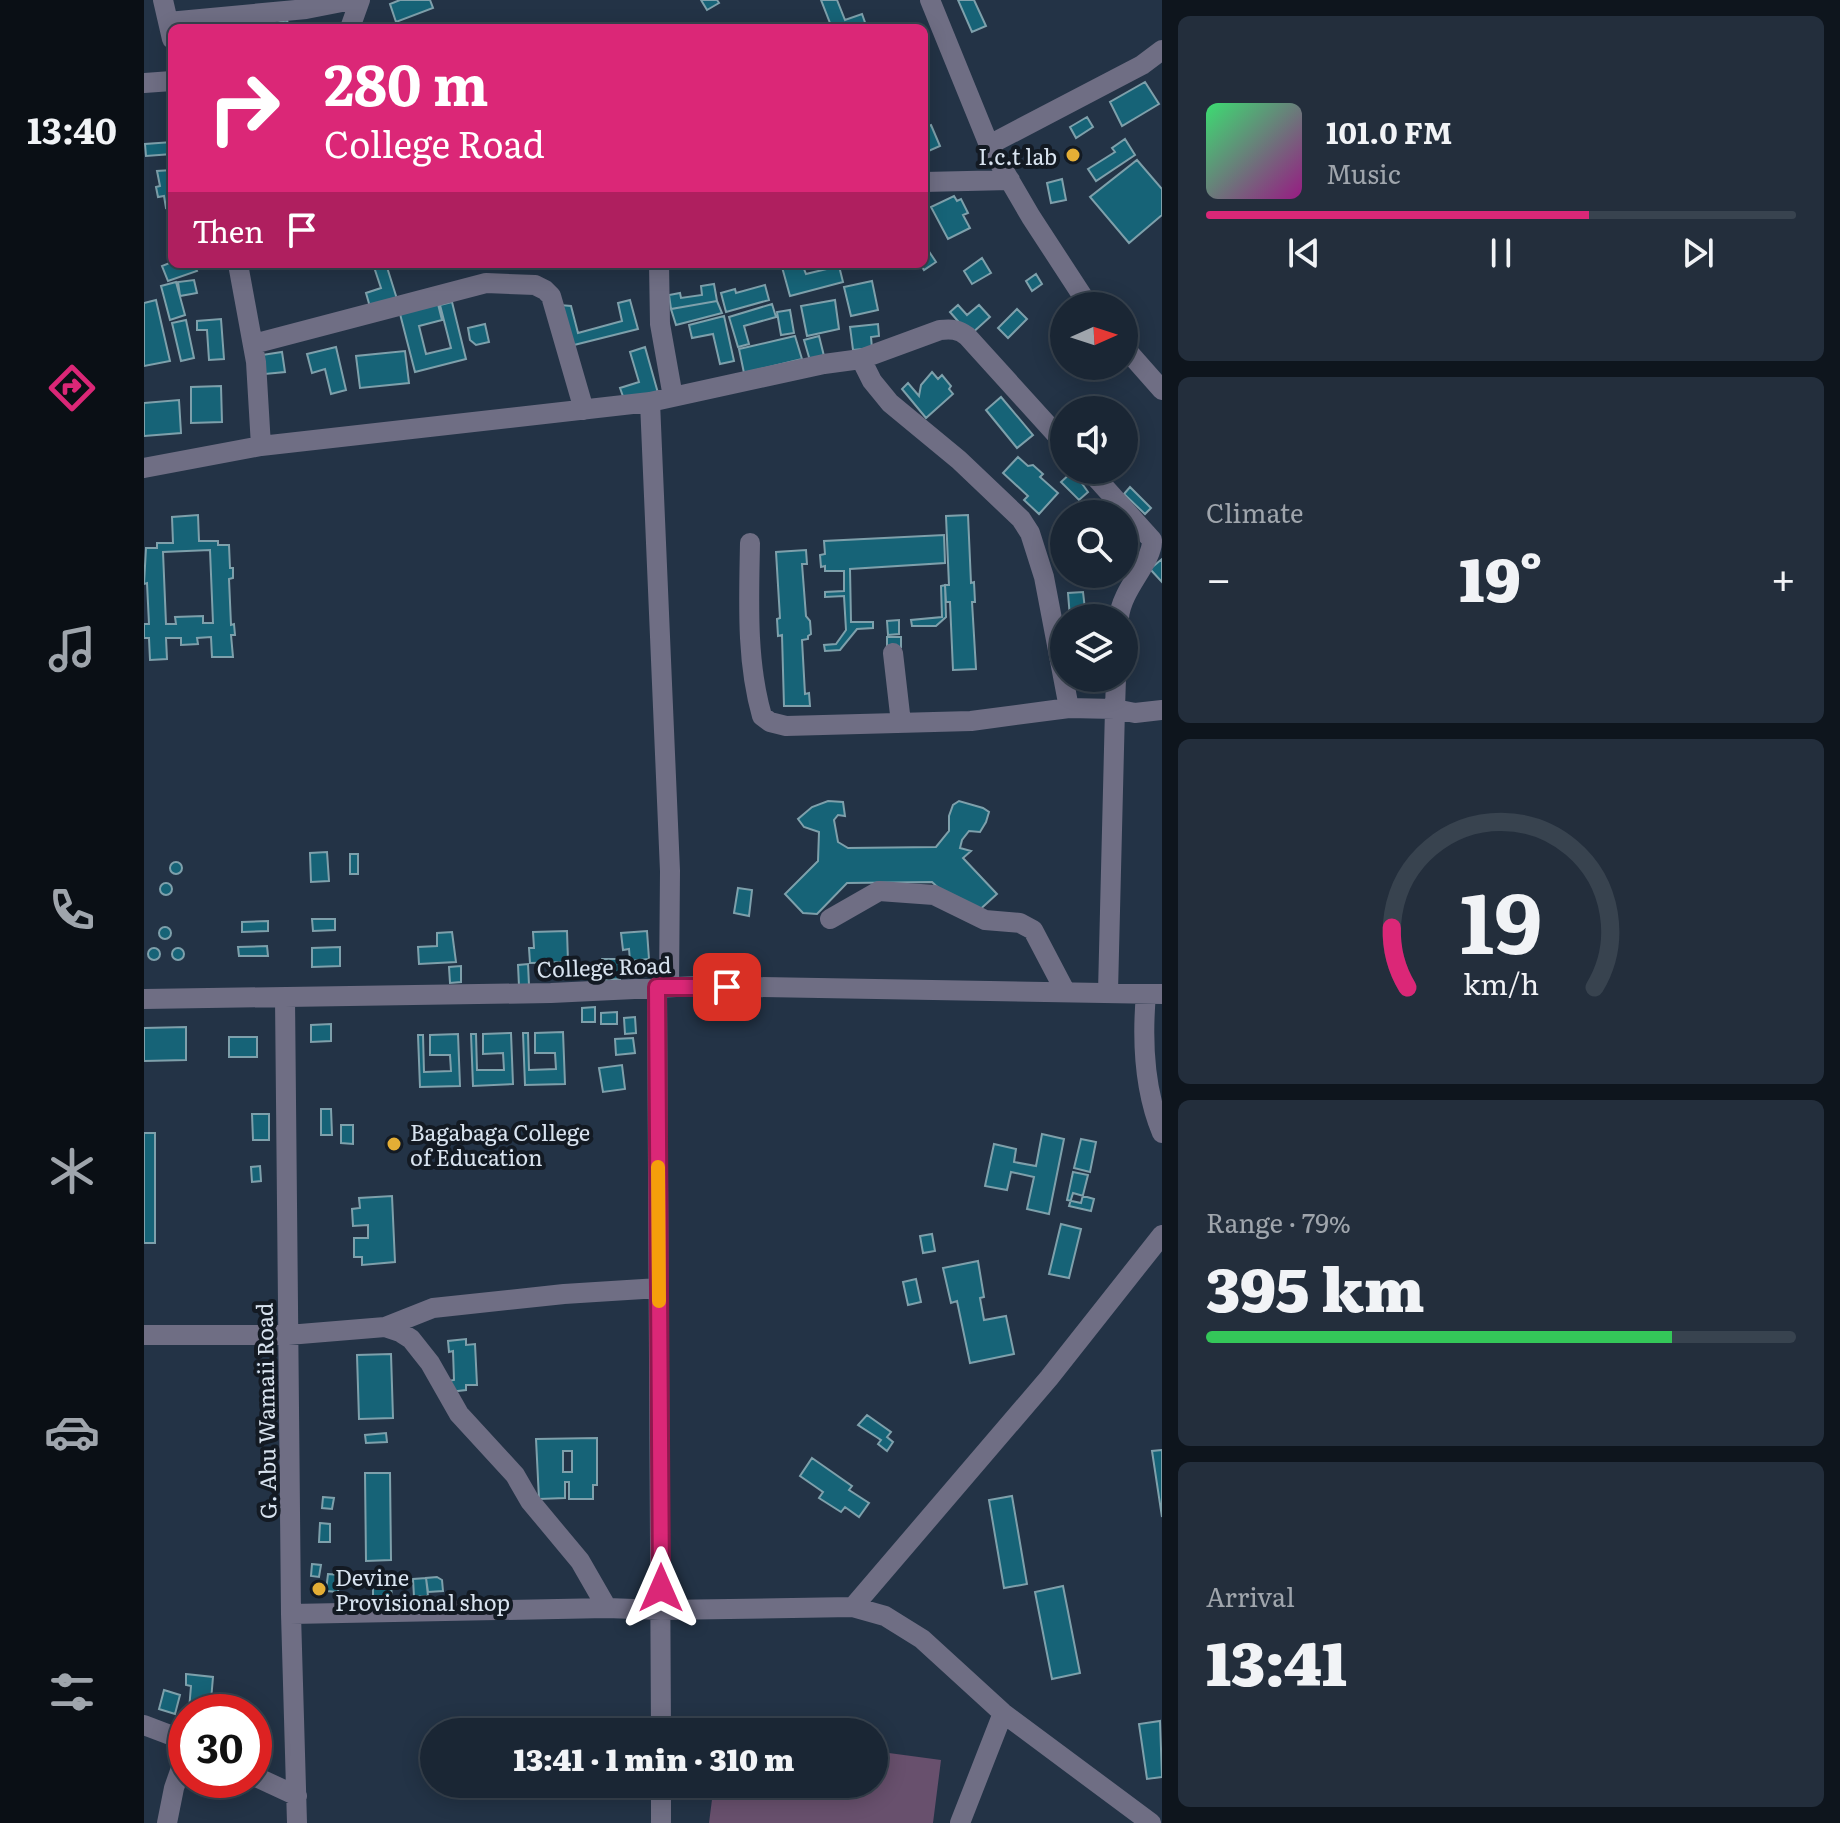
<!DOCTYPE html>
<meta charset="utf-8">
<style>
:root{--surface:#1a2634;--page:#232e3c;--text:#f1f3f6;--muted:#9fa5ac;--line:#38434f;--accent:#db2777}
body{margin:0;font-family:Literata,serif;background:var(--page);color:var(--text);height:100vh;display:flex;flex-direction:column;font-size:30px;white-space:nowrap}
*{box-sizing:border-box;margin:0}
p{font-size:26px;color:var(--muted)}
.icon{flex:none;width:44px;height:44px;fill:none;stroke:currentColor;stroke-width:2;stroke-linecap:round;stroke-linejoin:round}
.map{position:relative;flex:1;overflow:hidden}
.drawer{display:flex;flex-direction:column;gap:16px;padding:16px;background:#0e151d;width:678px}
.drawer>*{flex:none}
.banner{position:absolute;left:24px;top:24px;width:760px;height:244px;border-radius:12px;box-shadow:0 4px 20px #0003,0 0 0 2px var(--line);background:#db2777;color:#fff;overflow:hidden}
.needle{width:52px;rotate:87deg}
.controls{position:absolute;left:906px;top:292px;display:grid;gap:16px}
.controls a{display:grid;place-items:center;width:88px;height:88px;border-radius:50%;background:var(--surface);box-shadow:0 4px 20px #0003,0 0 0 2px var(--line);font-size:40px}
.speed{position:absolute;left:24px;top:1694px;display:flex;gap:16px;font-size:40px;font-weight:700;text-align:center}
.speed>*{display:grid;place-content:center;width:104px;height:104px;border-radius:50%;background:var(--surface);box-shadow:0 4px 20px #0003,0 0 0 2px var(--line);line-height:1}
.speed .limit{border:12px solid #d22;background:#fff;color:#111}
.pin{position:absolute;display:grid;place-items:center;width:68px;height:68px;color:#fff;margin:-34px;border-radius:16px;box-shadow:0 4px 12px #0006}
.me{position:absolute;width:88px;margin:-44px;rotate:0deg;stroke-linejoin:round;filter:drop-shadow(0 0 6px #0008)}
.turn{display:flex;align-items:center;gap:28px;height:168px;padding:0 24px;font-size:36px}
.turn .icon{width:104px;height:104px;stroke-width:2.5}
.turn b{display:block;font-size:56px;line-height:68px}
.then{display:flex;align-items:center;height:76px;padding:0 24px;background:#0003;gap:16px;font-size:30px}
.big{font-size:60px;font-weight:800;line-height:1.1}
.drawer .tile{flex:1;display:flex;flex-direction:column;justify-content:center;gap:12px;min-width:0;padding:0 28px;border-radius:12px;background:var(--page)}
.drawer .dial{align-items:center;gap:0}
.dial svg{height:208px;overflow:visible;fill:none;stroke:var(--line);stroke-width:7;stroke-linecap:round;text-anchor:middle}
.dial text{fill:var(--text);stroke:none}
.song{display:flex;align-items:center;gap:24px}
.cover{width:96px;height:96px;border-radius:12px;background:linear-gradient(135deg,hsl(140 70% 55%),hsl(310 70% 35%))}
.played{height:8px;border-radius:4px;background:linear-gradient(90deg,var(--accent) 65%,var(--line) 65%)}
.keys{display:flex;justify-content:space-around;direction:ltr}
.heat{display:flex;justify-content:space-between;align-items:center;font-size:44px;direction:ltr}
.charge{height:12px;border-radius:6px;background:linear-gradient(90deg,#34c759 79%,var(--line) 0)}
.trip{position:absolute;left:276px;top:1718px;width:468px;height:80px;border-radius:40px;background:var(--surface);box-shadow:0 4px 20px #0003,0 0 0 2px var(--line);font-weight:800;line-height:80px;text-align:center}
main{display:flex;flex:1;min-height:0}
.dock{display:flex;flex-direction:column;width:144px;justify-content:space-around;align-items:center;background:#0a0f15;color:var(--muted)}
.dock .icon{width:56px;height:56px}
.dock .current{color:var(--accent)}
.dock b{font-size:36px;color:var(--text)}
.map>svg:first-child{display:block}
.green{fill:#68506d}
.building{fill:#166377;stroke:#7ea0ab;stroke-width:2;fill-rule:evenodd}
.lines{fill:none;stroke-linecap:round;stroke-linejoin:round}
.minor{stroke:#6f6e84;stroke-width:20}
.route-casing{stroke:#8e194d;stroke-width:20}
.route{stroke:#db2777;stroke-width:14}
.slow{stroke:#f59e0b;stroke-width:14}
.poi-dot{fill:#e4ae35;stroke:#131a23;stroke-width:3}
.labels{text-anchor:middle;dominant-baseline:central;stroke-width:8;stroke-linejoin:round;paint-order:stroke}
.poi-label{font-size:22px;fill:#d8e3ef;stroke:#131a23;text-anchor:start}
.street-label{font-size:22px;fill:#d8e3ef;stroke:#131a23}
</style>
<main>
<nav class="dock">
<b>13:40</b>
<svg class="icon current" aria-label="directions" viewBox="0 0 24 24"><path d="M12 3l9 9-9 9-9-9zM9 14v-3h6M13 9l2 2-2 2"/></svg>
<svg class="icon" aria-label="music" viewBox="0 0 24 24"><path d="M9 18V5l10-2v13"/><circle cx="6" cy="18" r="3"/><circle cx="16" cy="16" r="3"/></svg>
<svg class="icon" aria-label="phone" viewBox="0 0 24 24"><path d="M5 4h4l2 5-3 2q2 4 5 5l2-3 5 2v4C11 20 4 13 5 4z"/></svg>
<svg class="icon" aria-label="climate" viewBox="0 0 24 24"><path d="M12 3v18M4 7l16 10M4 17L20 7"/></svg>
<svg class="icon" aria-label="car" viewBox="0 0 24 24"><path d="M5 17H2v-5l4-1 3-4h7l3 4 3 1v5h-3M9 17h6M6 11h13"/><circle cx="7" cy="17" r="2"/><circle cx="17" cy="17" r="2"/></svg>
<svg class="icon" aria-label="filters" viewBox="0 0 24 24"><path d="M4 7h16M4 17h16"/><circle cx="9" cy="7" r="2"/><circle cx="15" cy="17" r="2"/></svg>
</nav>
<div class="map">
<svg width="1018" height="1823" viewBox="0 0 1018 1823">
<rect width="100%" height="100%" fill="#233346"/>
<!-- green -->
<path class="green" d="M730 1751 797 1760 789 1823H565L570 1784H730Z"/>
<!-- building -->
<path class="building" d="M256 0H286L289 8 252 22 246 4Z
M557 0H573L575 3 563 10Z
M677 0H693L701 20 718 14 723 28H688Z
M814 0H830L842 26 828 32Z
M143 20 145 28 119 27Z
M1001 82 1015 104 978 126 966 102Z
M943 117 949 127 932 138 926 127Z
M787 125 796 146 780 153V128Z
M981 139 991 155 952 181 944 169 971 152 968 148Z
M28 142V154L2 156 1 144Z
M993 160 1018 189V215L985 243 946 197Z
M28 170V207L22 208 20 196 14 197 12 187 16 186 13 171Z
M918 179 922 200 907 203 903 183Z
M810 196 813 201 817 199 824 213 819 215 826 228 804 239 787 207Z
M780 244 792 262 780 270 776 264H780Z
M838 258 847 273 828 284 820 271Z
M28 262 50 264 53 271 24 281 18 266Z
M229 264H242L253 299 226 307 222 293 237 288Z
M651 264H658L662 274 695 266 699 282 646 296 638 267Z
M892 274 898 284 888 291 882 281Z
M50 280 53 293 36 296 34 282Z
M728 281 734 310 707 316 700 287Z
M32 282 41 315 26 320 17 286Z
M570 284 573 301 527 309 525 295 536 293 537 298 558 295 557 286Z
M621 285 625 300 582 312 577 293 591 289 592 293Z
M12 300 26 361 0 366V303Z
M293 300 298 320 275 326 282 354 307 348 296 305 308 302 322 359 271 372 255 310Z
M486 300 494 329 426 346 416 305 427 306 434 333 478 321 474 303Z
M691 300 695 329 663 336 657 306Z
M573 301 578 313 532 325 527 309Z
M628 304 632 317 600 326 605 344 594 347 585 317Z
M814 305 823 315 835 305 846 317 826 335 806 312Z
M873 309 883 319 864 338 854 328Z
M646 310 650 333 637 335 633 312Z
M580 316 590 361 576 364 569 334 548 338 545 325Z
M77 319 80 359 65 360 63 330H53V321Z
M42 320 50 358 37 361 28 323Z
M341 324 345 342 332 345 326 340 324 328Z
M734 324 735 336 727 337 728 348 709 350 706 327Z
M651 336 658 359 600 373 595 349Z
M675 336 681 360 667 364 660 340Z
M192 347 202 390 187 394 181 369 168 373 163 354Z
M501 347 514 393 481 402 476 388 495 382 486 352Z
M261 351 265 383 216 388 212 356Z
M138 352 141 372 121 374 118 355Z
M788 372 794 379 798 375 807 386 805 389 809 394 782 418 758 389 764 383 775 396 777 385Z
M77 386 78 422 47 423V387Z
M857 397 889 435 873 448 842 410Z
M35 400 37 433 0 436V403Z
M874 457 884 466 889 465 899 474 896 477 914 493 895 514 880 500 884 496 859 473Z
M929 471 944 492 935 500 917 482Z
M986 487 1007 508 1001 514 980 494Z
M54 515 55 541H74V545H85L86 568H89V578L85 579 87 625 90 624 91 635H87L89 657H68L67 637 53 638 54 644 37 645V638H22L23 659 6 660 5 638H0V624H5L3 583 0 584 2 548H13V543H29L28 517ZM66 550 69 623H59V616L31 617 32 624H22L19 552Z
M824 515 827 583 830 582 831 602H828L832 669 809 670 806 602H802L801 585H805L802 516Z
M800 535 801 563 706 569 707 622H729V628L713 629 696 650 681 651 680 645 692 644 702 630 700 596 681 597V592L700 591V571H681V566L677 567 676 555 681 554 680 541Z
M662 550 663 564H658L662 616 666 621 667 634 664 636V639L658 640 661 694 665 693 666 706H640L638 635 634 636 633 619 636 618 632 552Z
M1018 559V582L1006 569Z
M801 585 802 617 792 626H768L767 620 798 617 797 586Z
M939 592 942 618H926L924 593Z
M755 620V634L744 635 743 621Z
M743 637H757V647H743Z
M684 801 699 802 701 816 694 815 690 820 694 842 704 848 792 847 805 831V816L809 805 815 801 839 808 845 812 842 822 836 832 825 831 818 840 816 848 827 851 819 858 853 894 831 914 812 904 788 882 703 883 673 914 659 913 641 894 674 861 675 832 660 827 654 819 668 807Z
M183 852 185 881 167 882 166 853Z
M206 854H214V874H206Z
M26 868a6 6 0 1 1 12 0a6 6 0 1 1-12 0Z
M16 889a6 6 0 1 1 12 0a6 6 0 1 1-12 0Z
M594 888 608 890 605 916 590 913Z
M168 919H191V930L169 931Z
M124 921V931L98 932V922Z
M15 933a6 6 0 1 1 12 0a6 6 0 1 1-12 0Z
M423 931 424 962 386 963 385 948H390L389 932Z
M503 931 505 959 486 961 485 949 479 950 477 933Z
M308 932 312 962 275 964 274 947 293 946V933Z
M123 946 124 956H95L94 947Z
M196 947V966L168 967V948Z
M28 954a6 6 0 1 1 12 0a6 6 0 1 1-12 0Z
M4 954a6 6 0 1 1 12 0a6 6 0 1 1-12 0Z
M458 959H476V979L459 980Z
M384 964 385 985 375 986 374 965Z
M317 966V982L306 983 305 967Z
M451 1007V1022H438V1008Z
M473 1012V1024H457V1013Z
M491 1017 492 1033 481 1034 480 1018Z
M187 1024V1041L167 1042V1025Z
M42 1027V1060L0 1061V1028Z
M419 1032 421 1084 381 1085 379 1033H384L385 1070 412 1069 411 1053H391V1033Z
M367 1033 369 1084 329 1086 327 1034H332L333 1070H360L359 1053 339 1054V1034Z
M314 1034 316 1086 276 1087 274 1035H279L280 1072 307 1071 306 1055H286V1035Z
M85 1037H113V1057H85Z
M489 1038 491 1053 472 1055 471 1039Z
M478 1065 481 1089 459 1092 455 1068Z
M177 1109H187L188 1135H177Z
M108 1114H125V1140H109Z
M197 1125H209V1144L197 1143Z
M0 1133H11V1243H0Z
M898 1134 920 1139 905 1214 883 1209 890 1177 867 1172 863 1190 841 1186 850 1144 872 1149 870 1162 892 1166Z
M937 1139 952 1142 946 1172 930 1168Z
M116 1166 117 1181 108 1182 107 1167Z
M929 1172 944 1175 937 1203 923 1200Z
M929 1193 950 1199 947 1211 925 1206Z
M248 1196 251 1262 218 1265V1257H210V1238H224V1225L209 1226 208 1209 216 1208 215 1198Z
M917 1224 937 1229 925 1278 905 1274Z
M788 1234 791 1251 779 1253 776 1236Z
M834 1261 840 1297 836 1298 840 1320 862 1316 870 1354 826 1363 813 1301 807 1303 799 1268Z
M772 1279 777 1302 764 1305 759 1282Z
M322 1339V1345L331 1344 333 1385H322V1390L305 1392 304 1381 310 1380 309 1351 305 1352 304 1341Z
M247 1354 249 1418 215 1419 213 1355Z
M723 1415 747 1432 743 1437 749 1442 743 1451 734 1444 737 1440 714 1425Z
M242 1433 243 1442 222 1443 221 1435Z
M453 1438V1485H449V1499H425V1482H421V1498L395 1499 392 1439ZM419 1451H428V1472H419Z
M1018 1450V1517L1008 1451Z
M668 1458 708 1486 705 1490 725 1503 715 1517 701 1507 697 1512 675 1498 679 1492 656 1476Z
M221 1473H246L247 1560 222 1561Z
M868 1496 883 1584 860 1588 845 1500Z
M179 1497 190 1498 188 1509 178 1508Z
M176 1523 186 1524V1542H175Z
M168 1564 177 1565 175 1577 167 1576Z
M184 1574 196 1575 194 1592 182 1591Z
M293 1577 298 1580 299 1591 284 1592 282 1578Z
M282 1578 284 1596 270 1597 269 1579Z
M247 1585 248 1599 229 1600V1586Z
M919 1586 936 1673 908 1679 891 1592Z
M42 1674 69 1677 66 1712 45 1710 47 1686 42 1685Z
M20 1690 36 1695 31 1714 15 1709Z
M1016 1721 1018 1777 1003 1779 995 1724Z"/>
<g class="lines">
<!-- minor -->
<path class="minor" d="M19 0 28 39
M786 0 845 145 887 217 945 306
M24 22 162 9 208 0
M206 28 216 0
M0 83 28 81
M845 145 998 65 1018 50
M780 182 866 180
M515 264 516 324 529 397
M109 344 342 283 391 285 401 290 407 296 440 410
M980 347 1018 390
M717 359 728 381 746 403 815 460 877 519 886 533 900 577 925 708
M506 402 526 871 525 987
M117 446 506 402 680 364 717 359 796 330C807 329 814 329 823 336L920 443
M0 468 117 446 112 362 94 264
M945 470 1008 540C1009 562 977 589 975 618
M606 543C605 599 602 661 618 716L626 722 642 726 827 721 925 708 971 709 972 678
M749 653 757 723
M686 919 735 891 790 895 841 920 876 923 889 930 921 991
M513 987 517 1732
M964 992 971 709 991 713 1018 710
M1002 994C998 1040 1000 1090 1018 1133
M141 998 147 1614 153 1823
M0 999 407 993 553 986 1018 994
M241 1327 289 1308 420 1294 515 1288
M0 1335H144L241 1327 256 1332 267 1339 286 1363 315 1414 371 1475 386 1501 436 1561 463 1608
M709 1607 905 1378 1018 1235
M147 1614 463 1608 517 1610 709 1607 741 1616 778 1639 859 1713 1007 1823
M0 1725 42 1741
M110 1776 153 1796
M517 1784V1823
M23 1823 30 1788 42 1754
M816 1823 859 1713"/>
</g>
<g class="lines">
<defs>
<path id="route" d="M517 1588 513 987H583"/>
</defs>
<!-- route casing -->
<use href="#route" class="route-casing"/>
<!-- route -->
<use href="#route" class="route"/>
<!-- slow -->
<path class="slow" d="M514 1167 515 1301"/>
</g>
<!-- markers -->
<g class="poi-dot">
<circle cx="929" cy="155" r="8"/>
<circle cx="250" cy="1144" r="8"/>
<circle cx="175" cy="1589" r="8"/>
</g>
<g class="labels">
<!-- poi labels -->
<g class="poi-label">
<text x="913" y="155" text-anchor="end">I.c.t lab</text>
<text x="266" y="1131">Bagabaga College<tspan x="266" dy="25">of Education</tspan></text>
<text x="191" y="1576">Devine<tspan x="191" dy="25">Provisional shop</tspan></text>
</g>
<!-- street labels -->
<g class="street-label">
<text transform="translate(460 966) rotate(-2)">College Road</text>
<text transform="translate(121 1411) rotate(-91)">G. Abu Wamaii Road</text>
</g>
</g>
</svg>
<div class="controls">
<a><svg class="needle" viewBox="-14 -14 28 28"><path d="M0-13l5 13h-10z" fill="#e53935"/><path d="M0 13l5-13h-10z" fill="#9fa5ac"/></svg></a>
<a><svg class="icon" aria-label="sound" viewBox="0 0 24 24"><path d="M4 9h4l5-4v14l-5-4H4zM17 9q2 3 0 6"/></svg></a>
<a><svg class="icon" aria-label="search" viewBox="0 0 24 24"><circle cx="10" cy="10" r="6"/><path d="M15 15l6 6"/></svg></a>
<a><svg class="icon" aria-label="layers" viewBox="0 0 24 24"><path d="M12 4l9 5-9 5-9-5zM3 14l9 5 9-5"/></svg></a>
</div>
<div class="speed"><div class="limit">30</div></div>
<div class="pin" style="left:583px;top:987px;background:#d93025"><svg class="icon" aria-label="arrive" viewBox="0 0 24 24"><path d="M6 21V4h12l-3 4 3 4H6"/></svg></div>
<svg class="me" style="left:517px;top:1588px" viewBox="-20 -20 40 40"><path d="M0-17L14 15 0 8-14 15z" fill="#db2777" stroke="#fff" stroke-width="4"/></svg>
<div class="trip">13:41 · 1 min · 310 m</div>
<div class="banner">
<div class="turn"><svg class="icon" aria-label="right" viewBox="0 0 24 24"><path d="M7 20v-9h11M14 6l5 5-5 5"/></svg><div><b>280 m</b>College Road</div></div>
<div class="then">Then<svg class="icon" aria-label="arrive" viewBox="0 0 24 24"><path d="M6 21V4h12l-3 4 3 4H6"/></svg></div>
</div>
</div>
<section class="drawer">
<div class="tile">
<div class="song"><i class="cover"></i><div><b>101.0 FM</b><p>Music</p></div></div>
<div class="played"></div>
<div class="keys"><svg class="icon" aria-label="previous" viewBox="0 0 24 24"><path d="M18 5L8 12l10 7zM5 5v14"/></svg><svg class="icon" aria-label="pause" viewBox="0 0 24 24"><path d="M8 5v14M16 5v14"/></svg><svg class="icon" aria-label="next" viewBox="0 0 24 24"><path d="M6 5l10 7-10 7zM19 5v14"/></svg></div>
</div>
<div class="tile"><p>Climate</p>
<div class="heat"><a>−</a><b class="big">19°</b><a>+</a></div>
</div>
<div class="tile dial"><svg viewBox="0 0 100 80">
<path d="M14 69A42 42 0 1 1 86 69"/>
<path d="M14 69A42 42 0 0 1 8 46" stroke="#db2777"/>
<text x="50" y="56" font-size="32" font-weight="700">19</text>
<text x="50" y="72" font-size="11">km/h</text>
</svg></div>
<div class="tile"><p>Range · 79%</p><b class="big">395 km</b><div class="charge"></div></div>
<div class="tile"><p>Arrival</p><b class="big">13:41</b></div>
</section>
</main>
